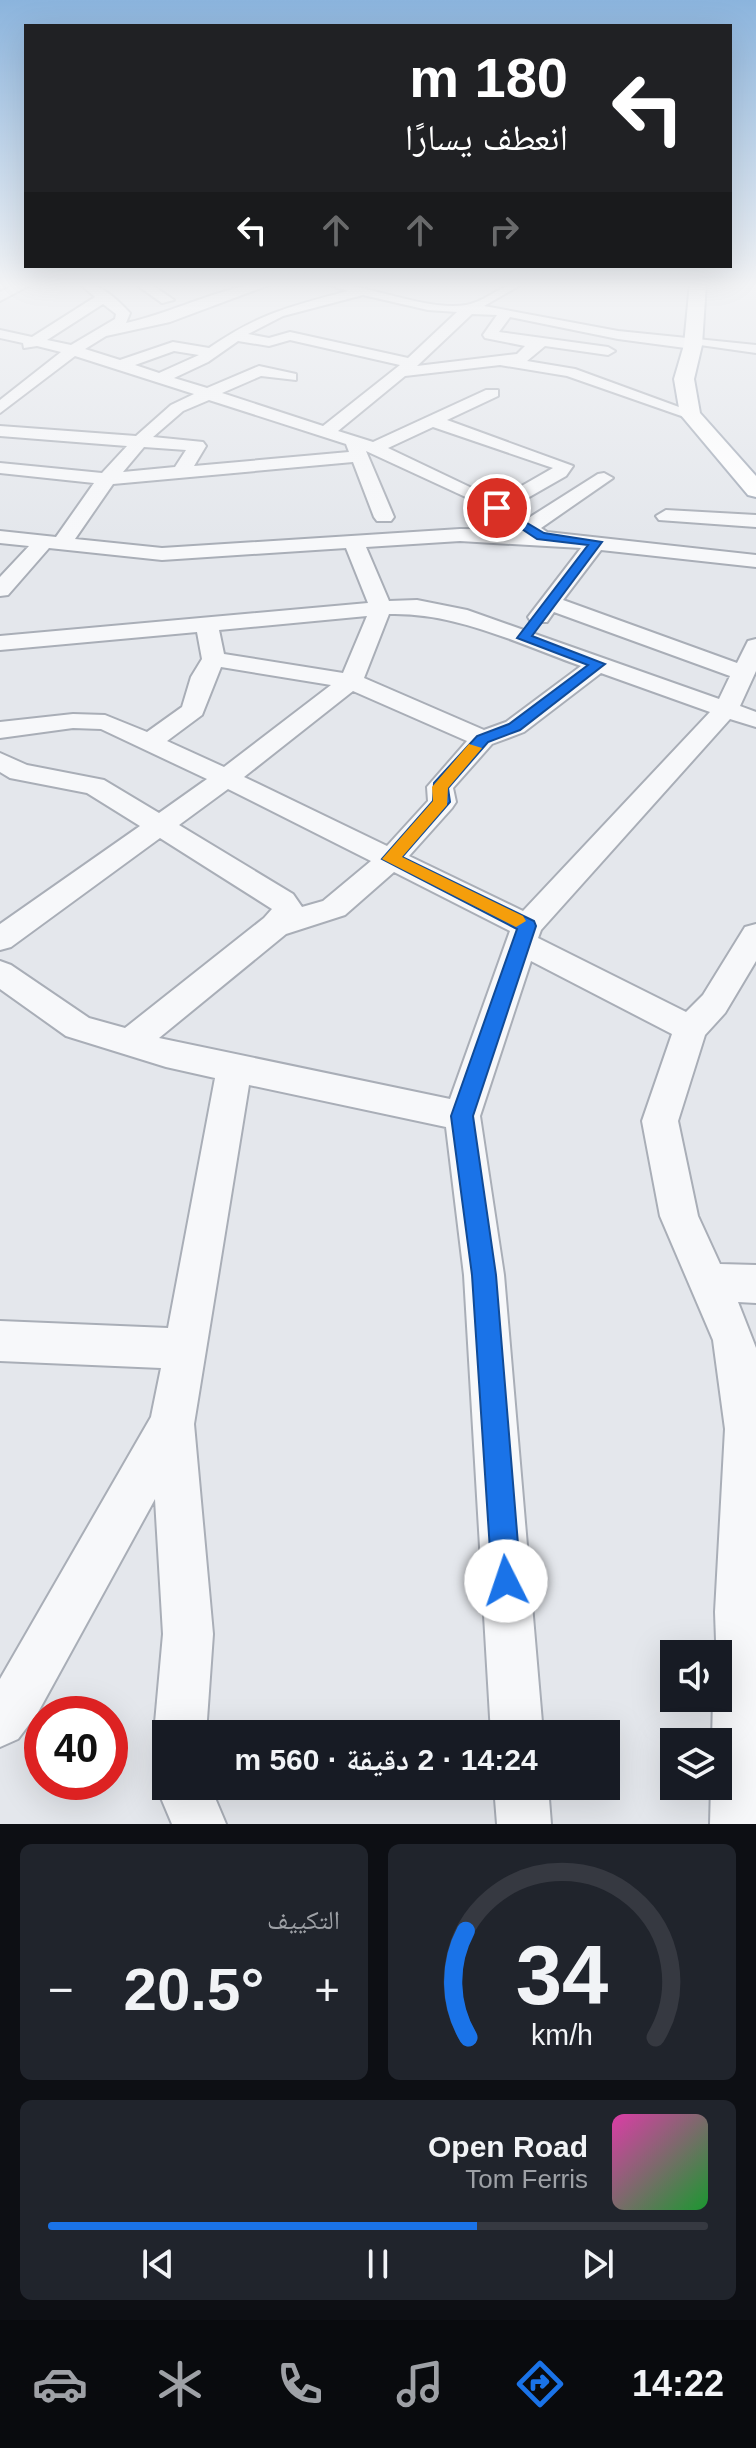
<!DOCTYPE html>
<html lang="ar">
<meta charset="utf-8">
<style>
:root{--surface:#171b24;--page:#20242c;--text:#f1f3f6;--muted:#9ea1a6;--line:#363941;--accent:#1a73e8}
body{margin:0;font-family:Arial,"Noto Naskh Arabic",sans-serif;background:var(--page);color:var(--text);direction:rtl;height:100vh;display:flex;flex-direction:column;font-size:30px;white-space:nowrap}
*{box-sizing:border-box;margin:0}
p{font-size:26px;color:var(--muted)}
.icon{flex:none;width:44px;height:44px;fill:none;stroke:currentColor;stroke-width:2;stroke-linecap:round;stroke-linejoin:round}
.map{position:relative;height:1824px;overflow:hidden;direction:ltr}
.side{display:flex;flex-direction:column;gap:20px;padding:20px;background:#0d0f14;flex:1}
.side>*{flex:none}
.guide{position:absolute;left:24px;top:24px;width:708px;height:244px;border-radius:0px;box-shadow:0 8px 32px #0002;direction:rtl;background:#202124;color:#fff;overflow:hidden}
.buttons{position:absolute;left:660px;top:1640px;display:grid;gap:16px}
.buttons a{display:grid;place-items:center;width:72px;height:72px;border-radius:0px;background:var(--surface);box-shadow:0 8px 32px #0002;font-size:40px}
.speed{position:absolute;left:24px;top:1696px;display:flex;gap:16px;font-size:40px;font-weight:700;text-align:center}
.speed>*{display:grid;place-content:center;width:104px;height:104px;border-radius:50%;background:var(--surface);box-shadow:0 8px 32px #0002;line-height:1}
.speed .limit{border:12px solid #d22;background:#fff;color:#111}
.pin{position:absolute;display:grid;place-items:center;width:68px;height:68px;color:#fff;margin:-34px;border:4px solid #fff;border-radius:50%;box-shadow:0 2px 8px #0007}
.me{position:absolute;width:88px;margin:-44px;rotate:356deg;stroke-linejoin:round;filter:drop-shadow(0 0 6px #0008)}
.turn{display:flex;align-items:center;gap:28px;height:168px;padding:0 32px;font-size:36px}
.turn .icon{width:104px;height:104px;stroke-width:2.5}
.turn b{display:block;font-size:56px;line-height:68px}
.lanes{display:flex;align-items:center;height:76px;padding:0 32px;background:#0003;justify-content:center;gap:40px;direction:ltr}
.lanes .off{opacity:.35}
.big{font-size:60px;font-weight:800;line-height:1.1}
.side .card{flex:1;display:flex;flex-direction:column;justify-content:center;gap:12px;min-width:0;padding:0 28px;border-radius:12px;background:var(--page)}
.side .dial{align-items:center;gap:0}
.dial svg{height:208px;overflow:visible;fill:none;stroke:var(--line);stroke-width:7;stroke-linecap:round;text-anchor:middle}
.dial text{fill:var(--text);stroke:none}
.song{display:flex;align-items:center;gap:24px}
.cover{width:96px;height:96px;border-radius:12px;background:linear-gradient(135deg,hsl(320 70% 55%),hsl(130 70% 35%))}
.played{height:8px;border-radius:4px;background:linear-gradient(90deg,var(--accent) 65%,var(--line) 65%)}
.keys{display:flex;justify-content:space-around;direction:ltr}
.heat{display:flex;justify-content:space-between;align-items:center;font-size:44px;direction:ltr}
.side .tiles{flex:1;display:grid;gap:20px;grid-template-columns:1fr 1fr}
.card:last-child{grid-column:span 2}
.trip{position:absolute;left:152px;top:1720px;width:468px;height:80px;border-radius:0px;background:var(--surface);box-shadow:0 8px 32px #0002;font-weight:800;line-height:80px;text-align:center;direction:rtl}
.tab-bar{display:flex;height:128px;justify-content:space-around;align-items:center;background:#090b0e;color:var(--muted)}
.tab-bar .icon{width:56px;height:56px}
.tab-bar .active{color:var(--accent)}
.tab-bar b{font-size:36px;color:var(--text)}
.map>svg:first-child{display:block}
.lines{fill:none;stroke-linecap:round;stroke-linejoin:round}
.minor-casing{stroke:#a9aeb7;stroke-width:4}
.major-casing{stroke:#a3abb8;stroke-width:4}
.minor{fill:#f7f8fa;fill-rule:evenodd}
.major{fill:#fff;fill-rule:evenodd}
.route{fill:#1a73e8;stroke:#114b97;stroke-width:2}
.slow{fill:#f59e0b}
</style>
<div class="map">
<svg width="756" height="1824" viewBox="0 0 756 1824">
<rect width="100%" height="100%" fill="#e4e7ec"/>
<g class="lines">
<defs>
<path id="minor" d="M18 283H34L0 301V292Z
M79 283C100 283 116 298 130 313L126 323C170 314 234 281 274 283L170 322 106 336 85 349 120 360 173 342 209 348C258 314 291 306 348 291L323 283C366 283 428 312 466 305 488 301 501 283 524 283L484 306 618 331 756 345V353L700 345 693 349 618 339 510 317 499 332 608 347 615 351 608 355 545 346 527 361 575 369 698 414 690 419 567 376 500 365 405 376 338 431 373 442 486 390H498V396L447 420 573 466 566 476 510 508 527 519 598 474 604 473 613 478 541 528 547 532 756 555V567L601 550 563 600 737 663 748 641 756 639V671L740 706 756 712V727L730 719 541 930 538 938 686 1012 703 995 745 927 756 924V961L725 1013 705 1035 678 1121 698 1216 720 1264 756 1265V1303L738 1302 756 1348V1824H710L711 1786H718V1742H712L713 1698H718L715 1612 725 1429 713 1340 660 1216 642 1121 672 1034 531 961 480 1116 504 1275 543 1734H491L464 1275 446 1127 249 1085 194 1424 213 1634 206 1734H166V1754L162 1752 154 1734 163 1634 155 1499 37 1714 18 1739 0 1747V1679L151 1417 161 1368 0 1361V1321L168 1328 215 1078 166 1067 66 1036 0 989V961L11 965 89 1018 125 1028 264 918 272 909 160 838 11 947 0 950V924L140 826 87 793 10 778 0 772V753L27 765 104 780 159 813 207 779 101 729 73 728 0 738V722L73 714 105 715 147 732 182 707 191 677 202 659 197 632 0 650V636L368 603 346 548 162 560 49 548 8 595 0 596V577L29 546 0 543V531L56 537 94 483 0 473V463L102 473 127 446 0 436V426L136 436 171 405 194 394 75 356 0 413V400L61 352 37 346 24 348 23 343 0 338V330L32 337 95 297ZM363 295 428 310 457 312 408 358 290 332 269 338 248 334 283 316ZM103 304 116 314 115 319 71 345 47 340ZM472 314 497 315 483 335 485 338 525 346 517 354 417 366ZM290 340 400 365 323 426 222 393 261 376 296 380V374L259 366 207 388 174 378 208 362 238 341 269 346ZM174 351 199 355 159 373 135 365ZM209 400 346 444 349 452 194 466 206 446 203 442 153 437 183 411ZM433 427 553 468 497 500 388 448ZM144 447 186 450 175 467 123 472ZM366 451 470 499 518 530 460 529 162 548 75 539 113 484 353 462 374 517 377 521H391L394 517ZM460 541 581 548 528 617 531 622H547L554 612 730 676 719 699 467 610 417 600 389 601 366 547ZM389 614C456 612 519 644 581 666L506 722 484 730 364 678ZM367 616 343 673 224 654 219 630ZM221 667 331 685 224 767 167 741 202 715ZM601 673 710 712 523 911 409 856 452 808 456 802 453 788 492 744 524 732ZM353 691 467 741 427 787 428 801 387 846 244 777ZM228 789 371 861 323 901 302 907 293 894 179 825ZM394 872 510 931 450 1099 159 1038 286 934 345 915Z
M134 283H149L174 300 162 303Z
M666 510 756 515V527L659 520 656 516Z
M166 1766V1786H210L226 1824H172L156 1786Z
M494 1786H548L551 1824H497Z"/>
<path id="major" d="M690 283H706L702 345 694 379 700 413 756 476V497L748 495 680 414 674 379 684 345Z"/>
</defs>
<!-- minor casing -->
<use href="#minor" class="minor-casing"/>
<!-- major casing -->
<use href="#major" class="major-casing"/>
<!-- minor -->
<use href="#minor" class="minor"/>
<!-- major -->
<use href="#major" class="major"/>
</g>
<!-- sky -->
<linearGradient id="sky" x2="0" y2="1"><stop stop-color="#8bb4dd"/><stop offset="0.53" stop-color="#f3f4f6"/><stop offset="1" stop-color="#f3f4f6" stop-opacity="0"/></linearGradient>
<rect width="756" height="538" fill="url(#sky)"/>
<!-- route -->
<path class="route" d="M497 505 544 533 602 542 532 636 605 664 520 730 488 742 448 788 450 802 402 857 534 921 536 926 473 1116 496 1275 521 1581 517 1591 506 1596 496 1591 492 1581 472 1275 451 1116 517 929 382 859 433 801 434 783 477 736 509 724 588 665 517 638 588 545 537 539 493 510Z"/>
<!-- slow -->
<path class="slow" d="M469 744 482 748 448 788 447 805 402 857 523 916 526 921 516 927 382 859 433 801 432 787Z"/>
</svg>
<div class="buttons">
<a><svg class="icon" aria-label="sound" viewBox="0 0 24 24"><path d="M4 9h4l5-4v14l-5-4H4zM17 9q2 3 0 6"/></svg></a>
<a><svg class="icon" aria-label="layers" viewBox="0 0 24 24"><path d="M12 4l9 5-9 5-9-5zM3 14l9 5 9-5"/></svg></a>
</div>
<div class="speed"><div class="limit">40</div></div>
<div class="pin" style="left:497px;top:508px;background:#d93025"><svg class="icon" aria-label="arrive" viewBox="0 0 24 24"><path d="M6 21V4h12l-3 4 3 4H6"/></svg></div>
<svg class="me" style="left:506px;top:1581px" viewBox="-20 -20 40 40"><circle r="19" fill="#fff"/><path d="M0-13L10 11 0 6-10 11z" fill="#1a73e8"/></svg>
<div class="trip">14:24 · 2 دقيقة · 560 m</div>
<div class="guide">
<div class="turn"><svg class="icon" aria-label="left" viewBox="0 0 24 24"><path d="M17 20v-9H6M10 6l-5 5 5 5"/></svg><div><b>180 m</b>انعطف يسارًا</div></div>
<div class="lanes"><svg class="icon" aria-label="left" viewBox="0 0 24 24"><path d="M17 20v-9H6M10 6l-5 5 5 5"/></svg><svg class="icon off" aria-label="ahead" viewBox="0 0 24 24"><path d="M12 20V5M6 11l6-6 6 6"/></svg><svg class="icon off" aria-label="ahead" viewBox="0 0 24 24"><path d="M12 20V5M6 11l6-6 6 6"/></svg><svg class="icon off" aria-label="right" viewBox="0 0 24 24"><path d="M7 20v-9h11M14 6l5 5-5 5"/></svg></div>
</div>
</div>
<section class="side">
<div class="tiles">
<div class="card dial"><svg viewBox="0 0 100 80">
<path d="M14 69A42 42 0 1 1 86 69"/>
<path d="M14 69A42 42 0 0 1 13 28" stroke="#1a73e8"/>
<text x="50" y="56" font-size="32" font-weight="700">34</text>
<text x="50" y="72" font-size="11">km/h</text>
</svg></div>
<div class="card"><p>التكييف</p>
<div class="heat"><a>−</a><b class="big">20.5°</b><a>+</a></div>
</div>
<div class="card">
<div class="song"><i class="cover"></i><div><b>Open Road</b><p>Tom Ferris</p></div></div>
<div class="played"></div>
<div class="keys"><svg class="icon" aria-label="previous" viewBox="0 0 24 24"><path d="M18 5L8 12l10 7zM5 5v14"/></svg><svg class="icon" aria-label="pause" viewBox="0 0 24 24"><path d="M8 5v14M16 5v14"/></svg><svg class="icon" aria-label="next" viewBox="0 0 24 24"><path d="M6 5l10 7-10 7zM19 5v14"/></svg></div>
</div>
</div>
</section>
<nav class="tab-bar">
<b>14:22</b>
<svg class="icon active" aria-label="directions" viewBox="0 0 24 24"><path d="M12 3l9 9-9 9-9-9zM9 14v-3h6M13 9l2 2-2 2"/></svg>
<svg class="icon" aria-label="music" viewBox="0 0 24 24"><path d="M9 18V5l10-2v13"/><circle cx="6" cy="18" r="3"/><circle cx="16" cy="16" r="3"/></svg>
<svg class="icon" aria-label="phone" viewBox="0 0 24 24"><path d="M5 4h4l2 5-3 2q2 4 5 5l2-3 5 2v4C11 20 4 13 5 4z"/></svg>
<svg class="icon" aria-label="climate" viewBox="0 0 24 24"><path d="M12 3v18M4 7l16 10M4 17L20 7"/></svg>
<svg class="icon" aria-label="car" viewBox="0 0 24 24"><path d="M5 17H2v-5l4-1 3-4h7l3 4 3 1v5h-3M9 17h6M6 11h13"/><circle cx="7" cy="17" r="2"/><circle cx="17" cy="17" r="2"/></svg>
</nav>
